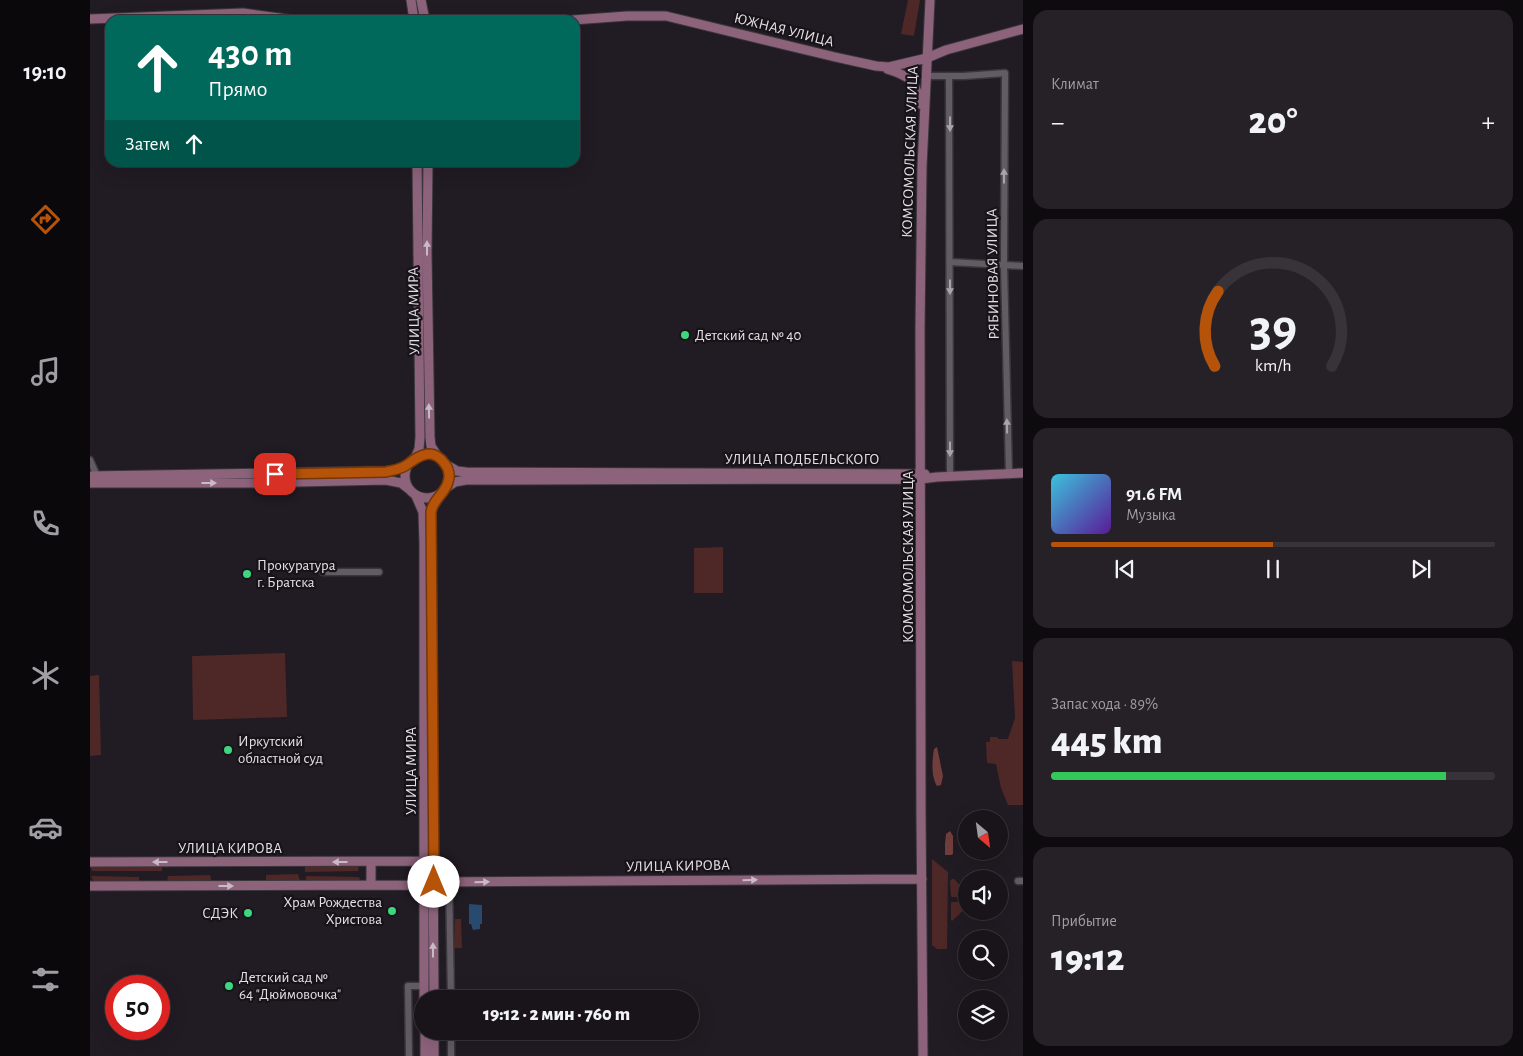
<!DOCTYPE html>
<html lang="ru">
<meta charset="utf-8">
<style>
:root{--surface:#19141a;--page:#262127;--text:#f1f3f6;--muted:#9f9ea2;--line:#373339;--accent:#b45309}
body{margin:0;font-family:"Alegreya Sans",sans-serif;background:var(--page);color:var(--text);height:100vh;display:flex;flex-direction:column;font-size:19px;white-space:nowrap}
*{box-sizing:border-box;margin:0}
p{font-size:16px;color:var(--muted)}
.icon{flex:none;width:28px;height:28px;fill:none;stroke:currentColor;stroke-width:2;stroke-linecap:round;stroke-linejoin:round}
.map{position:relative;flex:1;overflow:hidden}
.side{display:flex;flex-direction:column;gap:10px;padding:10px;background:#0e0b0e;width:500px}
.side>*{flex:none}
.top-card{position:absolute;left:15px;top:15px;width:475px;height:152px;border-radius:15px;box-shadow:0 5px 20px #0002,0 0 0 1px var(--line);background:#00695c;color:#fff;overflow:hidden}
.needle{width:32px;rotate:151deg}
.buttons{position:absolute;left:868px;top:810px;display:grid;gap:10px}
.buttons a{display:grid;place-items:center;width:50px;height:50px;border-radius:50%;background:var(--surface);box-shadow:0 5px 20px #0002,0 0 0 1px var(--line);font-size:25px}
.speed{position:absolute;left:15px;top:975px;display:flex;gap:10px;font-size:25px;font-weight:700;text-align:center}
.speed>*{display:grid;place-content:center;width:65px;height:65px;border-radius:50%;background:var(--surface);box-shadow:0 5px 20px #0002,0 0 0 1px var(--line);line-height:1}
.speed .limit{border:8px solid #d22;background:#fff;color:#111}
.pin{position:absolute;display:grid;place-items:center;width:42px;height:42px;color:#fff;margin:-21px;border-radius:10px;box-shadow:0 2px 8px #0006}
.me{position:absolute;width:55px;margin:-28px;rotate:0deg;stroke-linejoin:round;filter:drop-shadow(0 0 4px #0008)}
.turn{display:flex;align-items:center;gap:18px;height:105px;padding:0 20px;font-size:22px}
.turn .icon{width:65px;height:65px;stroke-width:2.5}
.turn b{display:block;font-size:35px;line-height:42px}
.then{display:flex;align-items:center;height:48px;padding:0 20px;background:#0003;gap:10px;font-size:19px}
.big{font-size:38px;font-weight:800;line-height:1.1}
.side .widget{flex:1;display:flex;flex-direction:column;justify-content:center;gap:8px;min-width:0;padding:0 18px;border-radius:15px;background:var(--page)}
.side .dial{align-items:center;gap:0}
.dial svg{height:130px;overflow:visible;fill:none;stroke:var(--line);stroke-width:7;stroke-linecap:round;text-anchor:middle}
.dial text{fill:var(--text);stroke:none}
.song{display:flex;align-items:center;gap:15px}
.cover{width:60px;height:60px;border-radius:8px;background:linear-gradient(135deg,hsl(190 70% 55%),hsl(270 70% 35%))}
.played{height:5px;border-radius:2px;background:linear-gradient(90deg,var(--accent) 50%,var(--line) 50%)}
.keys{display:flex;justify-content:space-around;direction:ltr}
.heat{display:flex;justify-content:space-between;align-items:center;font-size:28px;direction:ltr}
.charge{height:8px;border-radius:4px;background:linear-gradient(90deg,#34c759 89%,var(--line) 0)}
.trip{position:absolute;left:324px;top:990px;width:285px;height:50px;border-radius:25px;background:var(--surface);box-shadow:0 5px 20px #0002,0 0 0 1px var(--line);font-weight:800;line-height:50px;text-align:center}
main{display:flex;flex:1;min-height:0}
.dock{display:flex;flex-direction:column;width:90px;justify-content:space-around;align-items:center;background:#0a080a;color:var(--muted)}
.dock .icon{width:35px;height:35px}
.dock .selected{color:var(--accent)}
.dock b{font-size:22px;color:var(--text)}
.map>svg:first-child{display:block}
.green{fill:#4e2826}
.forest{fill:#723e3b}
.water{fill:#284a6e}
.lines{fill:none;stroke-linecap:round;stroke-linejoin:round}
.street-casing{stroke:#3b363c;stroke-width:9}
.secondary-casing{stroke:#3b363c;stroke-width:11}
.street{stroke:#625b64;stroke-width:6}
.secondary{stroke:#8d637c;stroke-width:9}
.oneway{fill:#a9a4aa}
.oneway2{fill:#c9bac5}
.route-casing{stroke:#753606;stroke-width:12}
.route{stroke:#b45309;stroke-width:9}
.poi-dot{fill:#3cd77e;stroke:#181219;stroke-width:2}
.labels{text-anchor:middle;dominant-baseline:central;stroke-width:4.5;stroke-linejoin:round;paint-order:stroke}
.street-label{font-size:15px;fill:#e3dfe4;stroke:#181219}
.poi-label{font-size:15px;fill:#e3dfe4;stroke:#181219;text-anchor:start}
</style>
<main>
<nav class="dock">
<b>19:10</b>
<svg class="icon selected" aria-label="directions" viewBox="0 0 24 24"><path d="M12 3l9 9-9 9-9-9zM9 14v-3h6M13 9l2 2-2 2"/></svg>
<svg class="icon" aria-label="music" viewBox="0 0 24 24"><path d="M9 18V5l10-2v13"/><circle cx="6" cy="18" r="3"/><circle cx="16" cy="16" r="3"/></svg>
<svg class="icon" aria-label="phone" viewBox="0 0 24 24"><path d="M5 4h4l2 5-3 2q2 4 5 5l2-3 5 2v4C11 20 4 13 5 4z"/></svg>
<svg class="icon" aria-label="climate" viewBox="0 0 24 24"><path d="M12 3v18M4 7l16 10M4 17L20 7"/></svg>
<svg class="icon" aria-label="car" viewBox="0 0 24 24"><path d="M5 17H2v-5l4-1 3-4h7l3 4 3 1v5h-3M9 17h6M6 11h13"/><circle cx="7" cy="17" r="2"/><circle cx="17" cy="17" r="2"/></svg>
<svg class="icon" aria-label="filters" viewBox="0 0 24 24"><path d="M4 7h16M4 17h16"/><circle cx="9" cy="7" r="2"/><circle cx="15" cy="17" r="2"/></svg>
</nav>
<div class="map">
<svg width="933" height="1056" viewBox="0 0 933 1056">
<rect width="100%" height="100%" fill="#211b23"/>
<!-- green -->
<path class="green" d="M818 0H830L824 36 811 34Z
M633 547V593H604V548Z
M195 653 197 717 103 720 102 656Z
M922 661 933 662V805H918L911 788 906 764 897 763 896 742H900V737H907L909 739H918L925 718Z
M9 675 11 755 0 756V676Z
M842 859 858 872 857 949H847L842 945Z
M0 866H72V871H2Z
M215 866H269L268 871 215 872Z
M208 874 211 884H176V875Z
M120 875 122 883H77L78 876Z
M1 876 49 877V882L4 883Z
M216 876 269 877 271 883 216 884Z
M862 879H864L876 891V897H862L861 896 860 881Z
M862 902H876V908L862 921 861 920V903Z
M365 919H371L372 948H364Z"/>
<!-- forest -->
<path class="forest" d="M847 747 853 776 851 785 847 786C841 776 842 761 844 749Z
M860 831 863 836V854L861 855H855V844L856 834Z"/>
<!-- water -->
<path class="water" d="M379 904 392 905V924H390V929L383 930 381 924H379Z"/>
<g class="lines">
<defs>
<path id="street" d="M836 76H874L915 73 914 265 919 475
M859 76 860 476
M860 262 933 266
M0 460 7 476
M233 572H289
M928 881H933
M359 882 361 999
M361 1031V1056
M319 1056 318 986H334"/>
<path id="secondary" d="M321 0 324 20
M331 0 335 20
M0 19 153 13 204 20
M483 20 537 16H576L745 57 786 66 799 67 837 58 856 50 933 29
M797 69C823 77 823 81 832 105
M338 162 337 253 340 437 341 446 348 457
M315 476a22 22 0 1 1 44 0a22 22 0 1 1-44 0Z
M325 458 329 449 330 437 327 162
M355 464 367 471 376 472 835 474
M0 476 296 471 305 470 319 464
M0 483H161L296 480 311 483 320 490
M356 488 365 482 376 480 831 479 847 477 933 473
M326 496 333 512 334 543V999
M0 862 334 861
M344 882 832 879
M281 885V862
M0 886 334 885
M344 999 341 518 342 508 350 495
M335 1031V1056
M344 1031V1056
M833 1056 831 813 830 329 832 167 840 0"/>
</defs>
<!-- street casing -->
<use href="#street" class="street-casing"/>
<!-- secondary casing -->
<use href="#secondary" class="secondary-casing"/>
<!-- street -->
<use href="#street" class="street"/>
<!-- secondary -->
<use href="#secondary" class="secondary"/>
</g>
<!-- one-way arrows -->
<defs><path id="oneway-solid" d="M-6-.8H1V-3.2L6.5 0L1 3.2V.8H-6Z" transform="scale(1.25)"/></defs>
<g class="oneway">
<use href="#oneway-solid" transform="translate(860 124) rotate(90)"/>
<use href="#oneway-solid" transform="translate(914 176) rotate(-90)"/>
<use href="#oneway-solid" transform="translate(860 287) rotate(90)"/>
<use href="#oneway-solid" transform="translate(917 426) rotate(-91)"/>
<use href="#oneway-solid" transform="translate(860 449) rotate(90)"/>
</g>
<g class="oneway2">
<use href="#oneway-solid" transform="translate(337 248) rotate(-90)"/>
<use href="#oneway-solid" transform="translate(339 411) rotate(-91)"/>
<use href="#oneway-solid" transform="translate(119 483)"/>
<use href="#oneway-solid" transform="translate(70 862) rotate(180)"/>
<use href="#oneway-solid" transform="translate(250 862) rotate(180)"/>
<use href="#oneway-solid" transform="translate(660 880) rotate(-1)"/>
<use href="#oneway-solid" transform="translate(392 882) rotate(-1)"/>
<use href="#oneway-solid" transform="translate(136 886)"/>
<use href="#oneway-solid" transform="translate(343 950) rotate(-90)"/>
</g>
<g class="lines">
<defs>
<path id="route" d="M185 474 296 472C304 470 312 469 318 464 330 455 343 447 355 464 359 469 360 476 358 482 355 494 343 499 341 512L344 882"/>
</defs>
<!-- route casing -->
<use href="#route" class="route-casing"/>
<!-- route -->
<use href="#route" class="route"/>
</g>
<!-- markers -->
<g class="poi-dot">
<circle cx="595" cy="335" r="5"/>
<circle cx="157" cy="574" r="5"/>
<circle cx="138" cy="750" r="5"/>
<circle cx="302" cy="911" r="5"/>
<circle cx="158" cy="913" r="5"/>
<circle cx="139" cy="986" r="5"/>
</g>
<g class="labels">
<!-- street labels -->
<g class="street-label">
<text transform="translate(694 30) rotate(14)">ЮЖНАЯ УЛИЦА</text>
<text transform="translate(820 152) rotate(-88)">КОМСОМОЛЬСКАЯ УЛИЦА</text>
<text transform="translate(903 274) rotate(-91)">РЯБИНОВАЯ УЛИЦА</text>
<text transform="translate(324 311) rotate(-91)">УЛИЦА МИРА</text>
<text x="712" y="459">УЛИЦА ПОДБЕЛЬСКОГО</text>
<text transform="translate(818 557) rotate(-90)">КОМСОМОЛЬСКАЯ УЛИЦА</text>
<text transform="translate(321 771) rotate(-90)">УЛИЦА МИРА</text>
<text x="140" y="848">УЛИЦА КИРОВА</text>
<text transform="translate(588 866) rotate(-1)">УЛИЦА КИРОВА</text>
</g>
<!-- poi labels -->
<g class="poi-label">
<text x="605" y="335">Детский сад № 40</text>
<text x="167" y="565">Прокуратура<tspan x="167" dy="17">г. Братска</tspan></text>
<text x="148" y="741">Иркутский<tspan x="148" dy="17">областной суд</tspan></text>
<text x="292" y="902" text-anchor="end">Храм Рождества<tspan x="292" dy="17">Христова</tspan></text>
<text x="148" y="913" text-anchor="end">СДЭК</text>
<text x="149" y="977">Детский сад №<tspan x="149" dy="17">64 "Дюймовочка"</tspan></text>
</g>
</g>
</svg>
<div class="buttons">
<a><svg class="needle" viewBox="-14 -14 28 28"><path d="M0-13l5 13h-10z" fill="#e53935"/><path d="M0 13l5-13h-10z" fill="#9f9ea2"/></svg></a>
<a><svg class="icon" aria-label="sound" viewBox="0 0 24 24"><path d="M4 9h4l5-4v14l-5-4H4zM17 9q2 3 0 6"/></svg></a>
<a><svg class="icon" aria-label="search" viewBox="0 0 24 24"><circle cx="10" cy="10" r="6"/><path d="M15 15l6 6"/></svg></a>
<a><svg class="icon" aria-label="layers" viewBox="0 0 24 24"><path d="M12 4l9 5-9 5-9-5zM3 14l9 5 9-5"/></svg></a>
</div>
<div class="speed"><div class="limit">50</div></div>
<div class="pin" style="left:185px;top:474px;background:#d93025"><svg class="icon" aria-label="arrive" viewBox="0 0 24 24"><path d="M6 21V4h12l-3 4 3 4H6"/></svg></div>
<svg class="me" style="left:344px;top:882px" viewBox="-20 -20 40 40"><circle r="19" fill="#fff"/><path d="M0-13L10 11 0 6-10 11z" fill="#b45309"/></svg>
<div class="trip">19:12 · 2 мин · 760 m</div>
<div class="top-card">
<div class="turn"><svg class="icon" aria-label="ahead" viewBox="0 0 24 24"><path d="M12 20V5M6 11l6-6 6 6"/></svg><div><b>430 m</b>Прямо</div></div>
<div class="then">Затем<svg class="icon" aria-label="ahead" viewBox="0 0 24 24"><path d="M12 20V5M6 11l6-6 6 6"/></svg></div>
</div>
</div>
<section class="side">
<div class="widget"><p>Климат</p>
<div class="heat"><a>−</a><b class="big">20°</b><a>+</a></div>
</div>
<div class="widget dial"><svg viewBox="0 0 100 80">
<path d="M14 69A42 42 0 1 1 86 69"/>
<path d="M14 69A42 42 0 0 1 16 23" stroke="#b45309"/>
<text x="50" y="56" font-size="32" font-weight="700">39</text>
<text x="50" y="72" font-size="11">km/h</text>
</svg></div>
<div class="widget">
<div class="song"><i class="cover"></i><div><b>91.6 FM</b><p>Музыка</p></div></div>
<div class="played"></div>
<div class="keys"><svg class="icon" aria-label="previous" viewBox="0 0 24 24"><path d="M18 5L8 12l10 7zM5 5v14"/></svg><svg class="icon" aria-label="pause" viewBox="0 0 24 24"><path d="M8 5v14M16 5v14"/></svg><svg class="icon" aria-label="next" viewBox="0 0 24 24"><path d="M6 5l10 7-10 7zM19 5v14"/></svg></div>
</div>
<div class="widget"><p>Запас хода · 89%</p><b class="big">445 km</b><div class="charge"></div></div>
<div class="widget"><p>Прибытие</p><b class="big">19:12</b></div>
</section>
</main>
